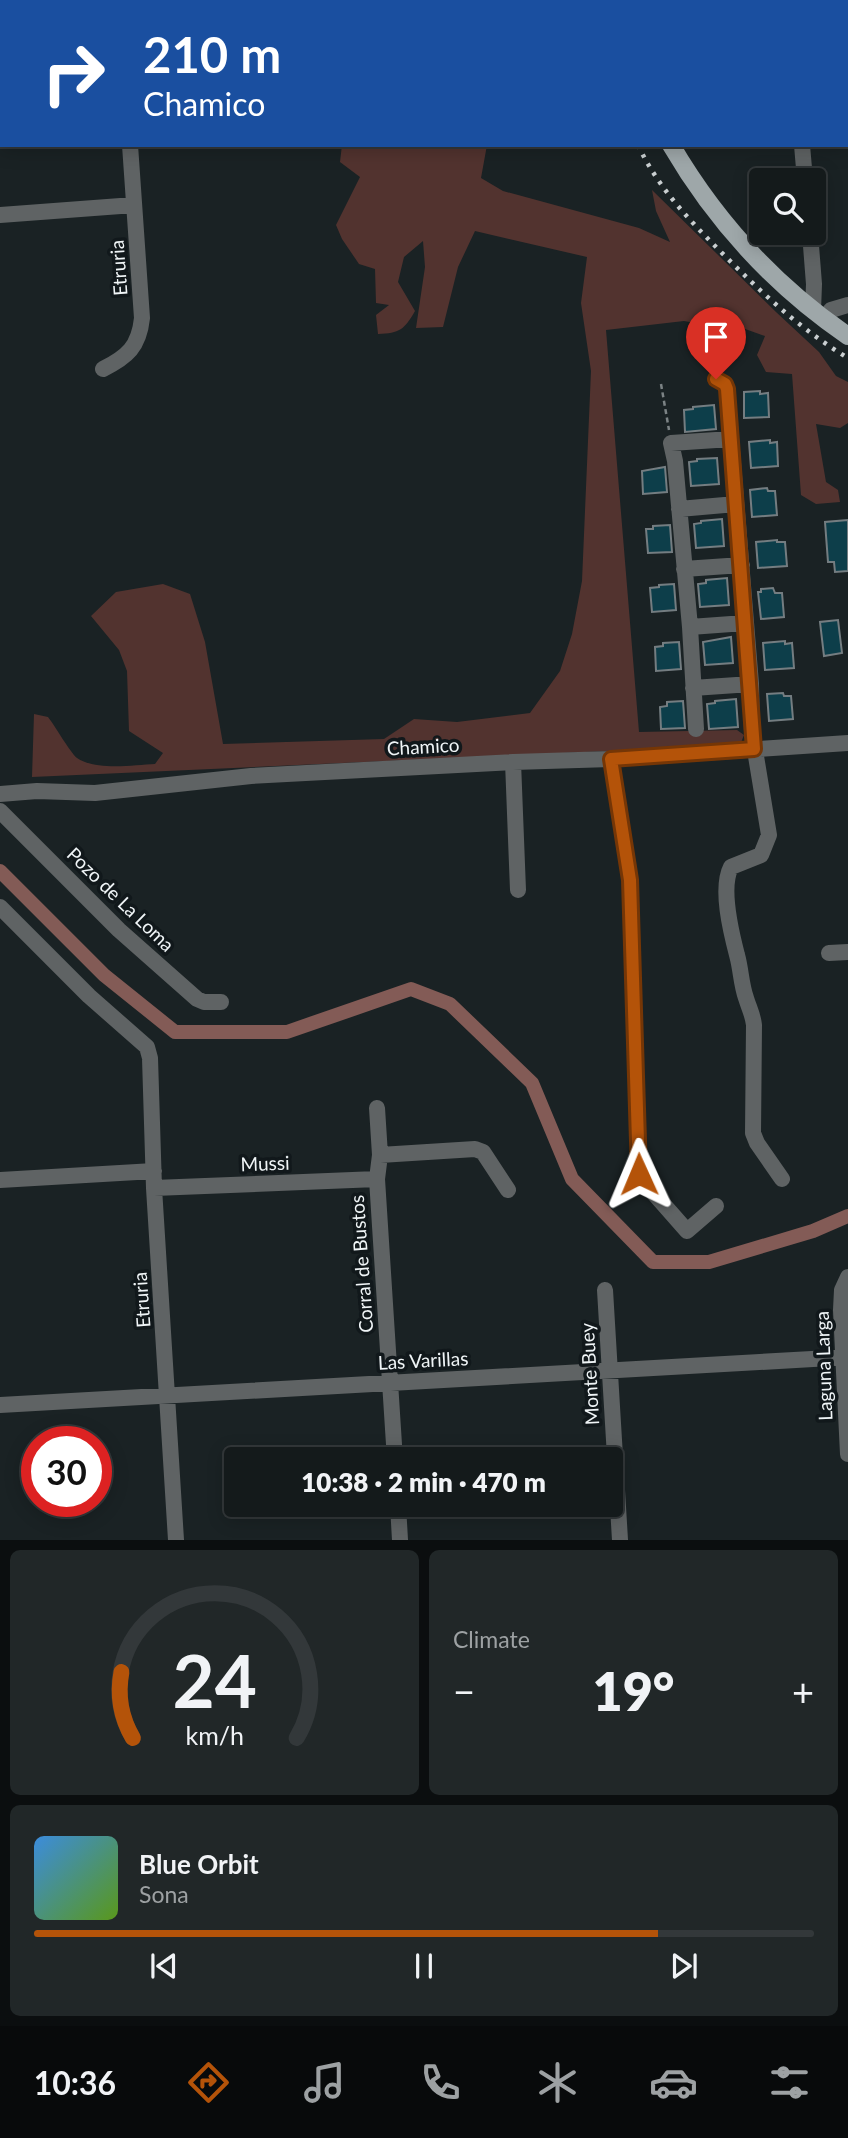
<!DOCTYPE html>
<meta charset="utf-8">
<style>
:root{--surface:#141a1b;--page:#212728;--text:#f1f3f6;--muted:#9da1a3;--line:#33383a;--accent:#b45309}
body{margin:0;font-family:Lato,sans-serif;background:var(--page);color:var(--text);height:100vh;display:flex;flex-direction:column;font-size:26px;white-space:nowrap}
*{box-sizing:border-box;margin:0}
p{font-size:23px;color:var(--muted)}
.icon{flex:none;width:38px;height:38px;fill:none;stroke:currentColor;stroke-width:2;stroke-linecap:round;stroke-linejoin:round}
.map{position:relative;height:1540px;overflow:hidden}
.side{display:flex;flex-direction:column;gap:10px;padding:10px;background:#0b0e0f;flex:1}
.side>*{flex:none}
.top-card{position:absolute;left:0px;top:0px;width:849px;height:147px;box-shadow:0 4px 18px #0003,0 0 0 2px var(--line);background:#1a4fa0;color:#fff;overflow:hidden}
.controls{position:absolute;left:749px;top:168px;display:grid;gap:14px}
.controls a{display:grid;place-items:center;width:77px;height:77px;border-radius:7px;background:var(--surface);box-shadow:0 4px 18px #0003,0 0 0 2px var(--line);font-size:35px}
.speed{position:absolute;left:21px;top:1426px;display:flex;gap:14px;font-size:35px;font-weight:700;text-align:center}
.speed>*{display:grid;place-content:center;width:91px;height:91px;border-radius:50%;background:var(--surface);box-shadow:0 4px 18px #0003,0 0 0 2px var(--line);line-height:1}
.speed .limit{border:10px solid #d22;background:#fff;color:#111}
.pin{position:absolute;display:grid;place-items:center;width:60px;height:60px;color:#fff;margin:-72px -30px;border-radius:50% 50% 50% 0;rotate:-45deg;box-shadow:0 0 7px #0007}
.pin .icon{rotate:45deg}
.me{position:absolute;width:77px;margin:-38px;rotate:359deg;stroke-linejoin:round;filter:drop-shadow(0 0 5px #0008)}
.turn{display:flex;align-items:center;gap:24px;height:147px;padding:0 28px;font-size:32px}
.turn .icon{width:91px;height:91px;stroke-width:2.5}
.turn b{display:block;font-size:49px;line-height:60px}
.big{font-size:52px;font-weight:800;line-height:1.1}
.side .widget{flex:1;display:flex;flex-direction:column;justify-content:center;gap:10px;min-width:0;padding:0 24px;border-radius:10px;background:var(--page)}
.side .dial{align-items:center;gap:0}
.dial svg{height:182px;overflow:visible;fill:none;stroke:var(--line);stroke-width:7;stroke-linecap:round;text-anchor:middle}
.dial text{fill:var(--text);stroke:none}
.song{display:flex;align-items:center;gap:21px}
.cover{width:84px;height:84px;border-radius:10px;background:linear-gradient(135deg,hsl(210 70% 55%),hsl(90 70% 35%))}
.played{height:7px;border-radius:4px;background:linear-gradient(90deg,var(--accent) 80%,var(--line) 80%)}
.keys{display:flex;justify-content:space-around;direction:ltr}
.heat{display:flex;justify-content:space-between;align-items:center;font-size:38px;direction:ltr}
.side .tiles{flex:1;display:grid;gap:10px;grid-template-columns:1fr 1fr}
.widget:last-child{grid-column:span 2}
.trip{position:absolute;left:224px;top:1447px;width:399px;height:70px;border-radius:7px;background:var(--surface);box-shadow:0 4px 18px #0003,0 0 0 2px var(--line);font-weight:800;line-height:70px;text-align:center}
.dock{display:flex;height:112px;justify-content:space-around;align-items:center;background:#080a0b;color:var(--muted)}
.dock .icon{width:49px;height:49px}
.dock .current{color:var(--accent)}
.dock b{font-size:32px;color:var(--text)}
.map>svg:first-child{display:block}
.green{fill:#52332f}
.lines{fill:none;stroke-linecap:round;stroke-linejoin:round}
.canal{stroke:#835b56;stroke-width:14}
.building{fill:#0d3e4a;stroke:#747d81;stroke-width:2}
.path{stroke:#7c8385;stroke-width:2.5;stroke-dasharray:5 3.5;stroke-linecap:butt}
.minor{stroke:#5f6364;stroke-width:16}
.major{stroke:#9ea7a9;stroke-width:18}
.rail{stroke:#cacfd1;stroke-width:4.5;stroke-dasharray:3.5 7;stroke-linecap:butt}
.route-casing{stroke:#753606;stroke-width:18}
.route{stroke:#b45309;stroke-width:12}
.labels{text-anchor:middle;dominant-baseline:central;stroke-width:7;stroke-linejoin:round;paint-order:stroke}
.street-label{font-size:19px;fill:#f0f5f7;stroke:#11181b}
</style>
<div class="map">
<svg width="848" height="1540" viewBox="0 0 848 1540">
<rect width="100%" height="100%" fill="#1a2224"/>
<!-- green -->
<path class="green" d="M342 145H487L481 178 503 191 639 228 670 242 656 211 652 190 776 312 819 352 836 376 848 382V423L840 428 816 424 826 482 838 490 840 502 816 504 801 495 792 374 766 372 757 355 765 336 734 325 719 334 695 323 684 321 606 330 639 732 737 730 744 735 740 745 32 777 34 714 48 717C55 726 70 752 77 758 96 771 133 765 155 764L163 753 129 731 127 671 119 650 91 616 116 592 163 584 190 594 205 642 223 744 384 739 414 719 457 722 530 713 560 671 572 634 582 581 591 371 581 303 587 257 475 231 458 267 443 327 416 328 425 267 423 241 404 257 398 282 415 311C404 330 400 333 378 334L376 315 389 305 376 303 375 269 359 264 342 239 336 225 360 177 340 162Z"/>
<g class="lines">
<!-- canal -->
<path class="canal" d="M0 871 104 975 175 1032H287L411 989 450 1004 532 1083 572 1179 653 1262H709L813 1231 848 1216"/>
</g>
<!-- building -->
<path class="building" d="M760 391V394L768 393 769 417 744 418V392Z
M714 405 716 429 685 432 684 410 693 409V407Z
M770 440V443L777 442 778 466 751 468 749 442Z
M717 458 719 484 691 486 689 462 697 461V459Z
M665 467 667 492 643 494 642 471Z
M767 488 768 491H775L777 515 752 517 750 490Z
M722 519 724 546 696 548 694 524 701 523V521Z
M848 520V571L835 572 834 562H828L825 522Z
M670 525 672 552 648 553 646 529H653V526Z
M777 540V542H785L787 566 758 568 756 542Z
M727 578 729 605 700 607 698 584 706 583V580Z
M674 584 676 610 652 612 650 588 659 587V585Z
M773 588 775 593H782L784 617 761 619 758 592H761V589Z
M838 620 842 653 824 656 820 622Z
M731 637 733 663 705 665 703 642Z
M785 641V644L792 643 794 668 765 670 763 643Z
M679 642 681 669 656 671 655 647 663 646V643Z
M783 693 784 696H791L793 719 769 721 767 694Z
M736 699 738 727 709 729 707 704 715 703V701Z
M683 701 685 728 661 729 660 707 667 706V702Z"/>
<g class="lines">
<!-- path -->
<path class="path" d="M661 384 669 430"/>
<!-- minor -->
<path class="minor" d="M119 0V2
M789 0V2
M0 39 2 38
M847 89H848
M802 145 805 180
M0 215 134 205
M810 233 814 284 813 311
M824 319 831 310 848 305
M103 369C127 357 139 347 142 318L130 145
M716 379 725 384 727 389 751 684 752 732 769 835 761 855 731 867C720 888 731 932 737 955 741 969 741 984 746 998 749 1008 753 1015 754 1025L753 1133 757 1143 782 1179
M679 509 736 504
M684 569 742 565
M690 627 745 623
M693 688 751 684
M696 729 690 627 675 461 671 443 731 439
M611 759 630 880 639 1174 643 1181 687 1231 716 1206
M513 762 518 890
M0 794 37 791 95 793 251 776 513 762 611 759 848 743
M0 811 119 930 197 999 204 1002H221
M0 907 89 996 147 1047 150 1058 154 1188 176 1540
M829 953 848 952
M377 1108 380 1155 377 1179 395 1460
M380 1155 475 1149 483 1152 508 1190
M0 1180 154 1171
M154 1188 377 1179
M848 1277 842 1290 841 1310 848 1454
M605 1290 620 1540
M0 1405 848 1357
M398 1505 400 1540"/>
<!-- major -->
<path class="major" d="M612 0 613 2
M671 145C716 222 775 286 848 336"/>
<!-- rail -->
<path class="rail" d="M594 0 595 2
M638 145C659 190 693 224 728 259 765 296 803 331 848 358"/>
</g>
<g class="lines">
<defs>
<path id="route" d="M639 1174 630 880 611 759 754 749 727 389 725 384 716 379"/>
</defs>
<!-- route casing -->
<use href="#route" class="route-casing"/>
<!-- route -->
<use href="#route" class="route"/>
</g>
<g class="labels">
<!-- street labels -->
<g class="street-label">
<text transform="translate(118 268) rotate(-94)">Etruria</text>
<text transform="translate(423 746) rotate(-3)">Chamico</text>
<text transform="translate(121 899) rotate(44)">Pozo de La Loma</text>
<text transform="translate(265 1163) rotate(-2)">Mussi</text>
<text transform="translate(361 1264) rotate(-94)">Corral de Bustos</text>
<text transform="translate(141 1300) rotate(-94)">Etruria</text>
<text transform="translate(423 1360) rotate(-3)">Las Varillas</text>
<text transform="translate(823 1366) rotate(-92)">Laguna Larga</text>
<text transform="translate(589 1374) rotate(-93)">Monte Buey</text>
</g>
</g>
</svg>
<div class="controls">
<a><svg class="icon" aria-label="search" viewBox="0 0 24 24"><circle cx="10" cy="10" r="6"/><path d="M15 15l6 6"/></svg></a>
</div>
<div class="speed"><div class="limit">30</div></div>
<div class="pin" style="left:716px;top:379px;background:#d93025"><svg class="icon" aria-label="arrive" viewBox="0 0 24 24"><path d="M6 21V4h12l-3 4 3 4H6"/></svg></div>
<svg class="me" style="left:639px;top:1174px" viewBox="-20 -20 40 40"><path d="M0-17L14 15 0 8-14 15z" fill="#b45309" stroke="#fff" stroke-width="4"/></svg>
<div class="trip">10:38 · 2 min · 470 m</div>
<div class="top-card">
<div class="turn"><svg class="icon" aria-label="right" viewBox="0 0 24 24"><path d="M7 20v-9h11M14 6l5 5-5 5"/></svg><div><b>210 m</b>Chamico</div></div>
</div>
</div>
<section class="side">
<div class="tiles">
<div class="widget dial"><svg viewBox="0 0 100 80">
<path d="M14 69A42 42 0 1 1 86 69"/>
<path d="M14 69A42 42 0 0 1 9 40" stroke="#b45309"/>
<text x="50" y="56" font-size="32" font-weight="700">24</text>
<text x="50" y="72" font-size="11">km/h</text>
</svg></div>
<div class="widget"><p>Climate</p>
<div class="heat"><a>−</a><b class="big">19°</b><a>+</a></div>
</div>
<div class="widget">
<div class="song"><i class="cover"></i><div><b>Blue Orbit</b><p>Sona</p></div></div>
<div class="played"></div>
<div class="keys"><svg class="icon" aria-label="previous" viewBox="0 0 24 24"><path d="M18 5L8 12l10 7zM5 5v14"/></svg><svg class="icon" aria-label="pause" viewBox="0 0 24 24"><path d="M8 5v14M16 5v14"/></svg><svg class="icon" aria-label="next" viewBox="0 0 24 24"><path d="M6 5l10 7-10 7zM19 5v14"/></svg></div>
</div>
</div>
</section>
<nav class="dock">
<b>10:36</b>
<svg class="icon current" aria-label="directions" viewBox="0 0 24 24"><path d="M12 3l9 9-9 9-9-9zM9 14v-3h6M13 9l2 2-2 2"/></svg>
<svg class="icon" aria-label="music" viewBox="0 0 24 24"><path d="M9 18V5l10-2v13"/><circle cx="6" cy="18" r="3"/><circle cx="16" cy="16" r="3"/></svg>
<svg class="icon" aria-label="phone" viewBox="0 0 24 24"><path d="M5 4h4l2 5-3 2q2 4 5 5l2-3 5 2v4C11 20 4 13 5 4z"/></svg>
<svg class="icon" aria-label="climate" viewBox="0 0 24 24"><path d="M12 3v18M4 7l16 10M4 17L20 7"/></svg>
<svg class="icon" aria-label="car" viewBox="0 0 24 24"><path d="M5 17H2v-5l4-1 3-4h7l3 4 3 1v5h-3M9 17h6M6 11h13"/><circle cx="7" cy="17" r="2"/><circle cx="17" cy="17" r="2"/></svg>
<svg class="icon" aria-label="filters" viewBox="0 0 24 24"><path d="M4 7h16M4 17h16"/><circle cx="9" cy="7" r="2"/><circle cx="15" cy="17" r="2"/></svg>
</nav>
